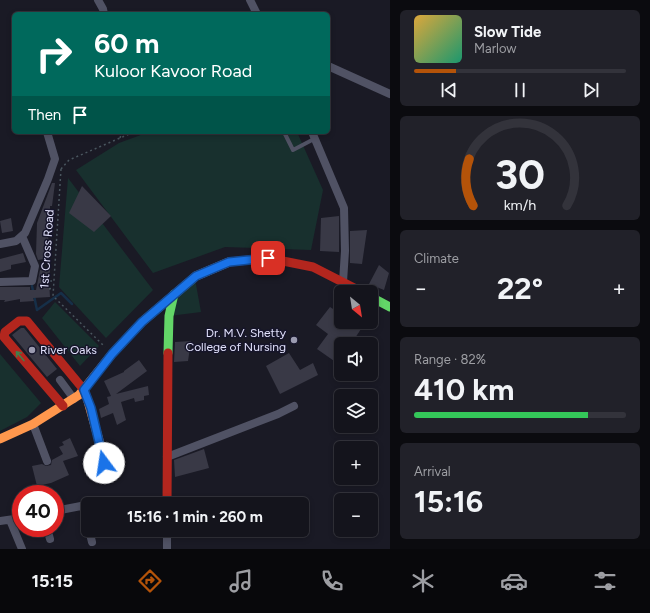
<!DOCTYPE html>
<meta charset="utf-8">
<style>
:root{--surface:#14141c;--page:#212129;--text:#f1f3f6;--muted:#9d9ea3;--line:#33333b;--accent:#b45309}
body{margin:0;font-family:Figtree,sans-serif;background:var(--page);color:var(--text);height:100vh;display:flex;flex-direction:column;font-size:15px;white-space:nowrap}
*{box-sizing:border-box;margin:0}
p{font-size:13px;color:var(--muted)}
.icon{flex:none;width:22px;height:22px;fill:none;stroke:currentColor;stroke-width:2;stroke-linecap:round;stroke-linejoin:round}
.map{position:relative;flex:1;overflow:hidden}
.panel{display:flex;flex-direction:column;gap:10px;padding:10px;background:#0b0b0f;width:260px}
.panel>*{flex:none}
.guide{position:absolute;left:12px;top:12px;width:318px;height:122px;border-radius:6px;box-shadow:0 2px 6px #0003,0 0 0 1px var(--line);background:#00695c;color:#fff;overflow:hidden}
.needle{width:26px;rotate:150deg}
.controls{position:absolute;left:334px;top:285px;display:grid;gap:8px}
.controls a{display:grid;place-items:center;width:44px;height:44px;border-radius:6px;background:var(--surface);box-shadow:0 2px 6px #0003,0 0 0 1px var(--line);font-size:20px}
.speed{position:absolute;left:12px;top:485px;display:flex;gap:8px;font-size:20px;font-weight:700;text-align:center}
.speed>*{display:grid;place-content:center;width:52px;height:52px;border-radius:50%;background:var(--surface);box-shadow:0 2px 6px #0003,0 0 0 1px var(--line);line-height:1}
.speed .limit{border:6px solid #d22;background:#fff;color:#111}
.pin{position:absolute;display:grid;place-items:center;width:34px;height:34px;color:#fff;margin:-17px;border-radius:8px;box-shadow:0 2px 6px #0006}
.me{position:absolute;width:44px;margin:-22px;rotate:346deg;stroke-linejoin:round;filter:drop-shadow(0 0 3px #0008)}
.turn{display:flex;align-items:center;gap:14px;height:84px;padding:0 16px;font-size:18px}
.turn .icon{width:52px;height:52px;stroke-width:2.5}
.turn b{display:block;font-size:28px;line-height:34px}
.then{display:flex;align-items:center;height:38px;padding:0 16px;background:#0003;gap:8px;font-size:15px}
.big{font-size:30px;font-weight:700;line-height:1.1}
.panel .widget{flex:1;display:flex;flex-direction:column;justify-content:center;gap:6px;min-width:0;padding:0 14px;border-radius:6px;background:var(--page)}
.panel .dial{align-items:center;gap:0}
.dial svg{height:104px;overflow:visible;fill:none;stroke:var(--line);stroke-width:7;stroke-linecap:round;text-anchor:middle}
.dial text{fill:var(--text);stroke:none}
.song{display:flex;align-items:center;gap:12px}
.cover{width:48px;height:48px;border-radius:6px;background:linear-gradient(135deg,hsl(40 70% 55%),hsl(160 70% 35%))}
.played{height:4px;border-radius:2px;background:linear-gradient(90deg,var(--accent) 20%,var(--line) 20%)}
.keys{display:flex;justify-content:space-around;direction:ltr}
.heat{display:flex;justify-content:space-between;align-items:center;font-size:22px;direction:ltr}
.charge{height:6px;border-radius:3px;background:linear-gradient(90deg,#34c759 82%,var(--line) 0)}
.trip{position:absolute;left:81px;top:497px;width:228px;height:40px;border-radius:6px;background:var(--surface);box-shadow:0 2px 6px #0003,0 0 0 1px var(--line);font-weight:700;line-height:40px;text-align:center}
.tabs{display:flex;height:64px;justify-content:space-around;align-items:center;background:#08080b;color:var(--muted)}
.tabs .icon{width:28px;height:28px}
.tabs .active{color:var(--accent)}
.tabs b{font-size:18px;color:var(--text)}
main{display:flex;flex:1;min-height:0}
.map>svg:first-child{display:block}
.green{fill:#18302e}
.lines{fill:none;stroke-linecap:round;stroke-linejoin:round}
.stream{stroke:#162f48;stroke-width:2.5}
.building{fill:#393946}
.path{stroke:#4a565f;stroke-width:1.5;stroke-dasharray:2 3;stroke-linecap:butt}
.lane{stroke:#505264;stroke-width:4}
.street{stroke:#505264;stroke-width:8}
.fast{stroke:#63d668;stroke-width:9}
.slow{stroke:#ff974d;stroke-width:9}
.jam{stroke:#b3261e;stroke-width:9}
.oneway{stroke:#407f4c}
.route-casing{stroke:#114b97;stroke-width:10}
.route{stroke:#1a73e8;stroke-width:7}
.poi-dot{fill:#9b9bb0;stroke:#16152a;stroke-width:1.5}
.labels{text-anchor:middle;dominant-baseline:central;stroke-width:3;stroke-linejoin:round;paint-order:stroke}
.street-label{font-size:12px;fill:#e1e1fb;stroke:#16152a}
.poi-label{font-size:12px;fill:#e1e1fb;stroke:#16152a;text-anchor:end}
</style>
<main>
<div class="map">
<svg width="390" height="549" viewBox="0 0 390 549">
<rect width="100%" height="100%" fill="#1a1a25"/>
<!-- green -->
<path class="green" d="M149 132H297L323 190 311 250 225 247 153 273 76 170 119 143Z
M68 178 153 290 106 338 59 287Z
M195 279 201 312 169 316 176 296Z
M55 302 99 346 80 366 42 318Z
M0 354 41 403 27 417 0 431Z"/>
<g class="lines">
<!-- stream -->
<path class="stream" d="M32 286 37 310 61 293 72 304"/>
</g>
<!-- building -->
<path class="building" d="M52 183H55L52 206H50V235H48L50 258 38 260 36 254 37 223Z
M82 186 111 216 94 232 69 213Z
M339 216V252L320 251 321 218Z
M11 218 13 231 2 233 0 221Z
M367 230 362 264 350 263V231Z
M23 253 26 262 11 265V269L0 272V259Z
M379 265 389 273 384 290 369 284Z
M40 270H50L49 282 50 297 33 298 34 301 20 302V299L4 302 5 300H0V287H30V290H36Z
M330 307 341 314V322H351L361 329 351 344H341V357L337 363 317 349 328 334 316 325Z
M21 328H24L57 369 47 377 12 335Z
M191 341 188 361 174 362 175 342Z
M289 353 300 370 313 363 318 375 280 394 266 366Z
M139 360 147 371 116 394 148 386 149 395 144 396V400L135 402 134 398 121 402 126 420 117 425 113 413 101 418 99 409 109 404 107 397 111 396 104 381 124 372V371Z
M70 438 78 456 63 461 69 475 51 483 37 486 32 466 42 464 46 466 51 465 52 460 63 454 59 447 64 445 62 442Z
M204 449 209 468 175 477 174 460Z"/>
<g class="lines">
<!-- path -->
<path class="path" d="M120 138 122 132
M61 169 53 296 105 347
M61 169 69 160 134 132
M50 281H54
M49 289 54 288"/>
<!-- lane -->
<path class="lane" d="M285 134 293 150 314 139"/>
<!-- street -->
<path class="street" d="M98 0 103 9 104 14
M250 0 257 14
M328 66 390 94
M312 132 344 208 345 251 343 282
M0 244 16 241 25 233 48 179 55 159 47 132
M0 282 32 281 35 266 22 236
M60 380 74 399
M33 424 47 461
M167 457 278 414 294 406
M55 511 81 506 85 509 88 523
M10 520 22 549
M0 521 21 518
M47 528 50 539
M89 530 92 542
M167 549V530"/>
<!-- fast -->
<path class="fast" d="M371 297 390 307
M168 353 169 316 174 294"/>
<!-- slow -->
<path class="slow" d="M88 401 107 469
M0 439 33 424 79 395 112 354 142 322 196 276 229 262"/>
<!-- jam -->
<path class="jam" d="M229 262 268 258 313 267 362 292
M63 406 4 337 5 332 19 321H27L84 390 88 401
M167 504 168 353"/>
</g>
<!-- one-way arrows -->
<defs><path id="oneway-shaft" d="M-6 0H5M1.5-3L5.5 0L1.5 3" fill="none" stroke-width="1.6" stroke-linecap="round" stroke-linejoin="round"/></defs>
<use class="oneway" href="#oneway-shaft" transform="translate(20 356) rotate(-130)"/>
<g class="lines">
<defs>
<path id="route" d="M104 463 91 408 84 390 112 354 142 322 196 276 229 262 268 258"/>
</defs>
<!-- route casing -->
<use href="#route" class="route-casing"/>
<!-- route -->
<use href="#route" class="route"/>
</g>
<!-- markers -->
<g class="poi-dot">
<circle cx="294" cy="340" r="4"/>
<circle cx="32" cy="350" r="4"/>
</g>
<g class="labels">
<!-- street labels -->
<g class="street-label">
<text transform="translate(47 249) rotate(-86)">1st Cross Road</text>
</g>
<!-- poi labels -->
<g class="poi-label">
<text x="286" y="333">Dr. M.V. Shetty<tspan x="286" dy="14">College of Nursing</tspan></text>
<text x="40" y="350" text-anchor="start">River Oaks</text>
</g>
</g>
</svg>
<div class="controls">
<a><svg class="needle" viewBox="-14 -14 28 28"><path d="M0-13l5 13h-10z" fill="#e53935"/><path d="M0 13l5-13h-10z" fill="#9d9ea3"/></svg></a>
<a><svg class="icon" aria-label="sound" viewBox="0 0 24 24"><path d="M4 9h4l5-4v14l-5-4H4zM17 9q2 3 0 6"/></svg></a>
<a><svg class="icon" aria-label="layers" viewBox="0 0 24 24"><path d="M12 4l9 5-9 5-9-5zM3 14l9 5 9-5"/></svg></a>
<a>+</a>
<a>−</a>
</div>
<div class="speed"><div class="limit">40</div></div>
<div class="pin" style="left:268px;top:258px;background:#d93025"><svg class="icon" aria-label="arrive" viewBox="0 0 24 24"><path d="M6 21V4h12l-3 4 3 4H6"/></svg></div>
<svg class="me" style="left:104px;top:463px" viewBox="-20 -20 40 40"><circle r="19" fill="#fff"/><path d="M0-13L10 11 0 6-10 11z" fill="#1a73e8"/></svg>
<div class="trip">15:16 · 1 min · 260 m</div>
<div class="guide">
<div class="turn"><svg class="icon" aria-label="right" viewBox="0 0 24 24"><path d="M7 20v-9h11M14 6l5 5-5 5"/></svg><div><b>60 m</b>Kuloor Kavoor Road</div></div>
<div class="then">Then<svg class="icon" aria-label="arrive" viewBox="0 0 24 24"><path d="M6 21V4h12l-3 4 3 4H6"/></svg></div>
</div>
</div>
<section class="panel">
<div class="widget">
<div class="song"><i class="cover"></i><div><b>Slow Tide</b><p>Marlow</p></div></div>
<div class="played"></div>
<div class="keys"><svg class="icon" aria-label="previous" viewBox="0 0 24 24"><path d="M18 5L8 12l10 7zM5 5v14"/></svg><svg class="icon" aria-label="pause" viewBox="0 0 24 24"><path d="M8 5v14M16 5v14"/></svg><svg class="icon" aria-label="next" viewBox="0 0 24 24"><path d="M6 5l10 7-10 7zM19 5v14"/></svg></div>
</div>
<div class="widget dial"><svg viewBox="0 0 100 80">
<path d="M14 69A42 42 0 1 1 86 69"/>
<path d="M14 69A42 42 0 0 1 11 33" stroke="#b45309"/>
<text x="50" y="56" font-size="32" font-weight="700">30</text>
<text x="50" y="72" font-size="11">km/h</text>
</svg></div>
<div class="widget"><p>Climate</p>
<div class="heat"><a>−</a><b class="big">22°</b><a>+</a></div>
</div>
<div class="widget"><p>Range · 82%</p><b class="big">410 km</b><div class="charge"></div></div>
<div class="widget"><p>Arrival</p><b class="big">15:16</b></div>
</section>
</main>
<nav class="tabs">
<b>15:15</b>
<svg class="icon active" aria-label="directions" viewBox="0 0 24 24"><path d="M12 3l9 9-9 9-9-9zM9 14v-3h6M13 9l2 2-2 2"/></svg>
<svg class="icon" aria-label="music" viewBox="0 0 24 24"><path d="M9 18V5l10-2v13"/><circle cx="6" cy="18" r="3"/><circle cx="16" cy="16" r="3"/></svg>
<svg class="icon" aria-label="phone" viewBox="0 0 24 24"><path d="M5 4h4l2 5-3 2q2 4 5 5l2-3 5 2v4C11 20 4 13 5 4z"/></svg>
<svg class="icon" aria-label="climate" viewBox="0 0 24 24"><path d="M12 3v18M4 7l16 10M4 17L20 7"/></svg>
<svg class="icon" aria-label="car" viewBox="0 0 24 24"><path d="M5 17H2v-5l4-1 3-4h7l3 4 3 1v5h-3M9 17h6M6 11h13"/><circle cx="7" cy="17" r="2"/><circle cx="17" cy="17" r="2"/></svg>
<svg class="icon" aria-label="filters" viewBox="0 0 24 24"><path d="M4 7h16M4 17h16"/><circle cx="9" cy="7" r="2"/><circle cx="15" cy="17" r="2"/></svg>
</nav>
